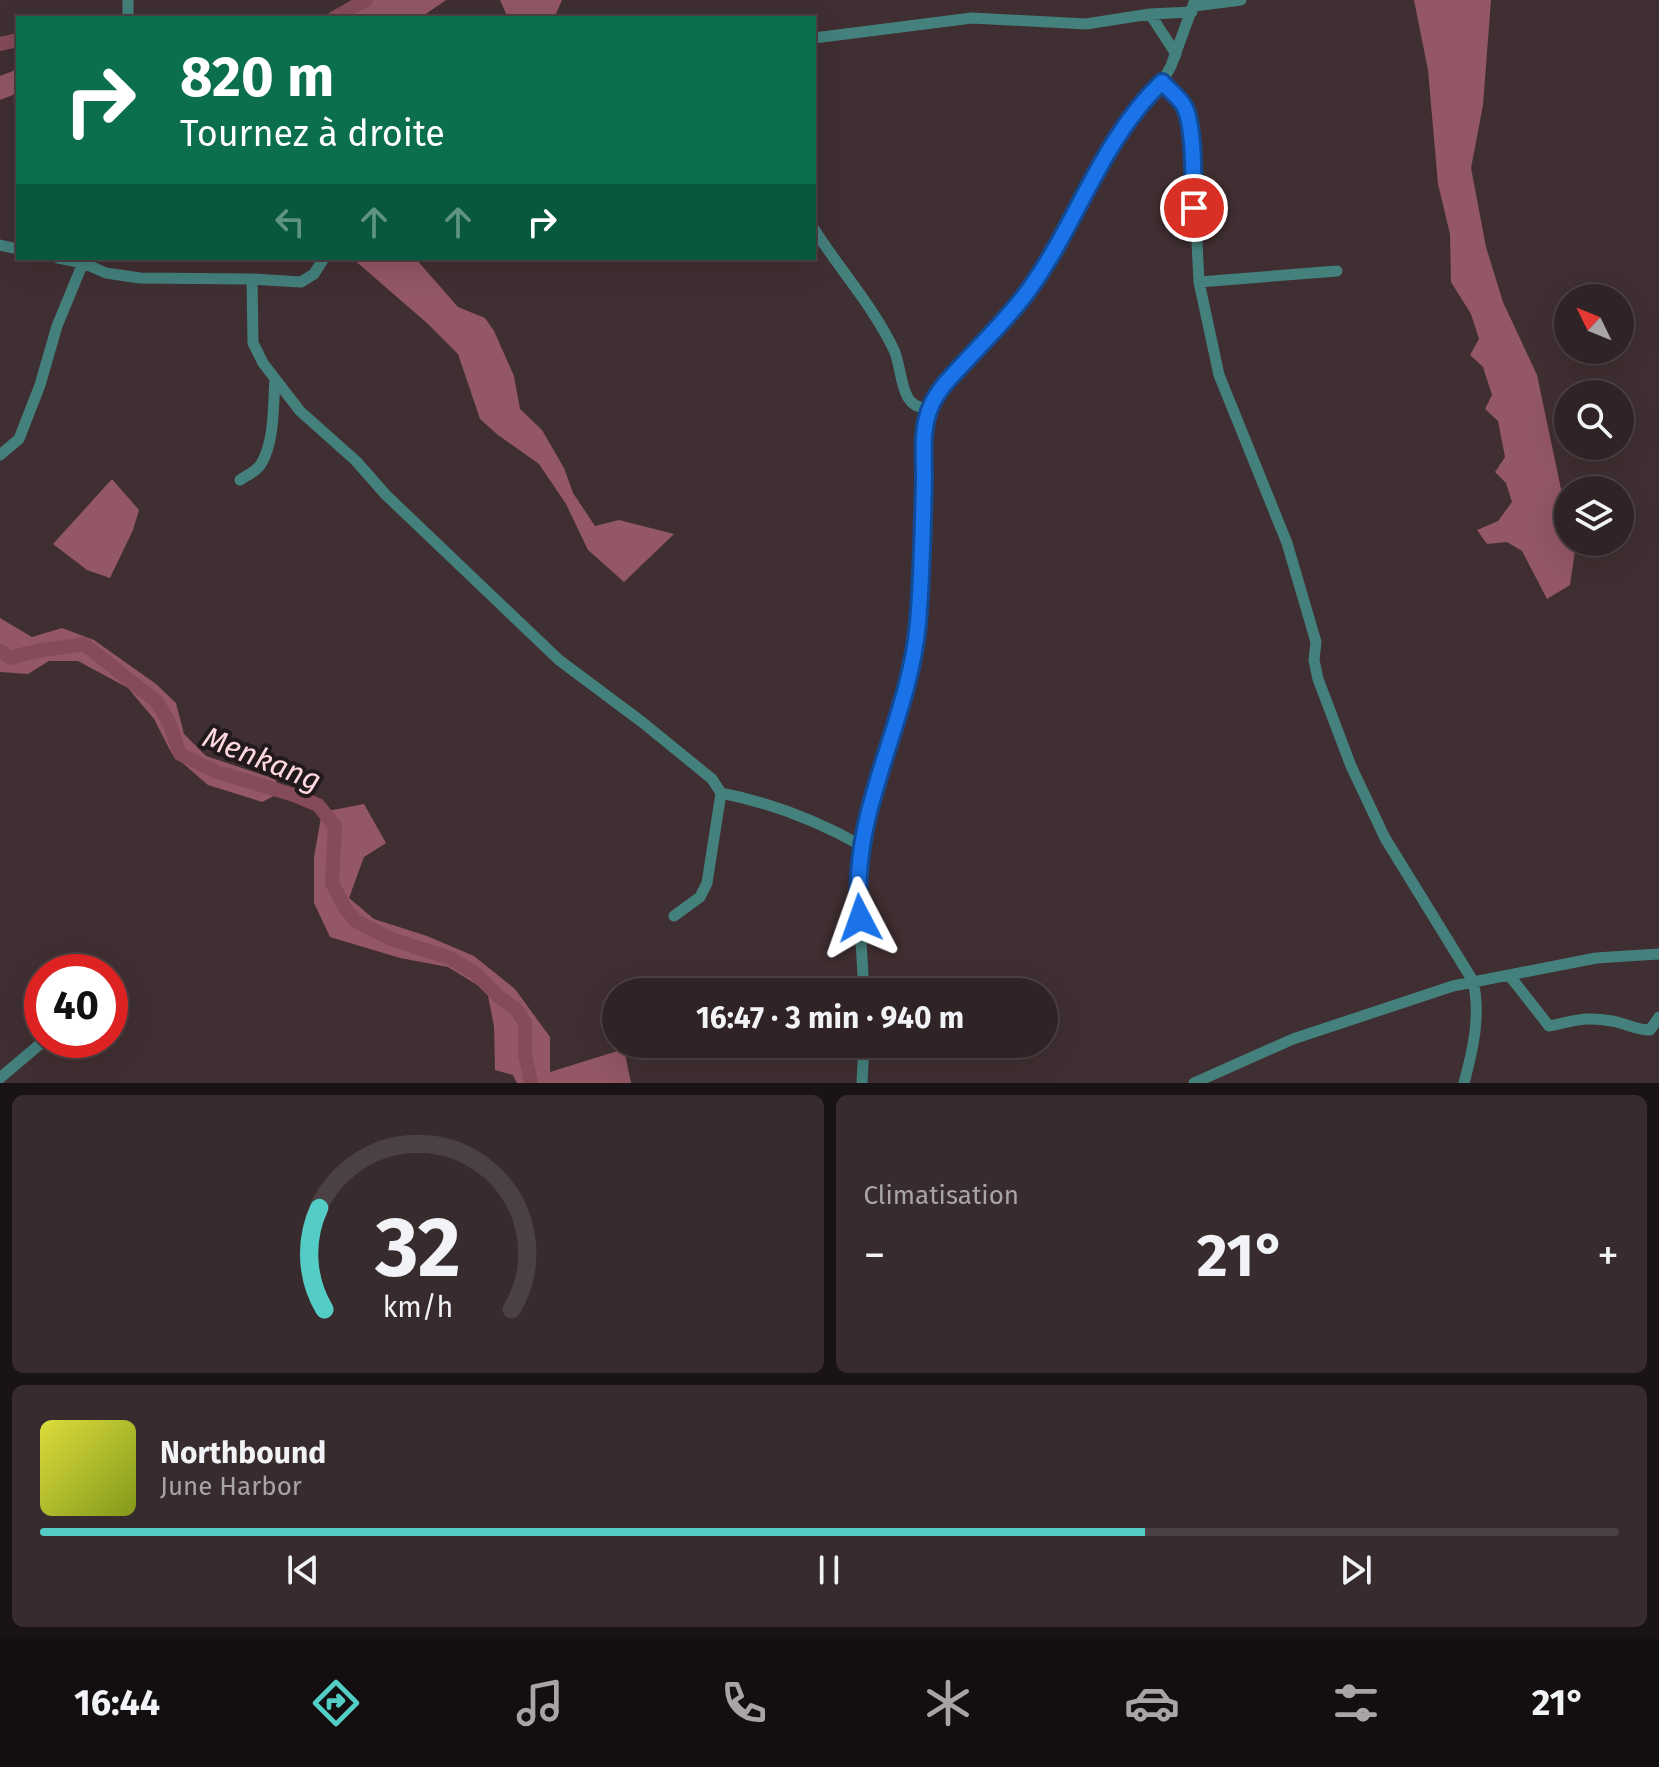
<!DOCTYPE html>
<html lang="fr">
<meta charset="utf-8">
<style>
:root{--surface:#302326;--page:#382b2e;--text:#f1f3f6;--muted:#a8a4a7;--line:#4b4043;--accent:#54cdc7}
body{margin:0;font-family:"Fira Sans",sans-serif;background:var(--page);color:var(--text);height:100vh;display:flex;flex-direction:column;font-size:30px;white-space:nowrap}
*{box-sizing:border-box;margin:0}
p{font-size:26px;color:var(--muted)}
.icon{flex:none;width:44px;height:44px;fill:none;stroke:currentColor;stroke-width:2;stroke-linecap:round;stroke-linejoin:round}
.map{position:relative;height:1083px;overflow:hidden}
.side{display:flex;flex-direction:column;gap:12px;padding:12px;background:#1a1315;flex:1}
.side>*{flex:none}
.hud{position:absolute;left:16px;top:16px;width:800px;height:244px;border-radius:0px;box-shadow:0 8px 32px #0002,0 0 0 2px var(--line);background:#0b6e4f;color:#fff;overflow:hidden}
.needle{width:52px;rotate:313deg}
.fabs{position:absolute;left:1554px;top:284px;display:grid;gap:16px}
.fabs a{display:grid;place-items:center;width:80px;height:80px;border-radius:50%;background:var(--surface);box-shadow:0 8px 32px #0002,0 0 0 2px var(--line);font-size:40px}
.speed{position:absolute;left:24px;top:954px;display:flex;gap:16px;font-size:40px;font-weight:700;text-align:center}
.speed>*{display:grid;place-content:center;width:104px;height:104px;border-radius:50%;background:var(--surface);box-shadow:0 8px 32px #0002,0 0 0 2px var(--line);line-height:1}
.speed .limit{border:12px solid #d22;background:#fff;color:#111}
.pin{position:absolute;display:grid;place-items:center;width:68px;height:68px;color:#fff;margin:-34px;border:4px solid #fff;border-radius:50%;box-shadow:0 2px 8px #0007}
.me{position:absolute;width:88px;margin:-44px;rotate:356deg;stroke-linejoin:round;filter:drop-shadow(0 0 6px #0008)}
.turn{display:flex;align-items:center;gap:28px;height:168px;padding:0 32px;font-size:36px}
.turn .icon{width:104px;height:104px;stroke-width:2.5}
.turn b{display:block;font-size:56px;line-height:68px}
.lanes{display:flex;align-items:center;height:76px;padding:0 32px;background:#0003;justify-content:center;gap:40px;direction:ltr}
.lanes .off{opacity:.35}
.big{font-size:60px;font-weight:700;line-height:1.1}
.side .tile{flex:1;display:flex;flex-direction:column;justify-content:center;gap:12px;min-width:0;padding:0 28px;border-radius:12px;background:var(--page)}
.side .dial{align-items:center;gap:0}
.dial svg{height:208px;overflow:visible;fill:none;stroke:var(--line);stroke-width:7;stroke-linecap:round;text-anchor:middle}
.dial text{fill:var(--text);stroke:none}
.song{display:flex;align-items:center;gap:24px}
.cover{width:96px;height:96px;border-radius:12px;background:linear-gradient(135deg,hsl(60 70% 55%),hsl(70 70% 35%))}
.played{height:8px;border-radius:4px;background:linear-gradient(90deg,var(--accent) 70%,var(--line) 70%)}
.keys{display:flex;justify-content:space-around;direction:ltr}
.heat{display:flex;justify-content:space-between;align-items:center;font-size:44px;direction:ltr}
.side .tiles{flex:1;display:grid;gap:12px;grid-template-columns:1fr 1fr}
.tile:last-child{grid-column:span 2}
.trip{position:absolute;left:602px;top:978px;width:456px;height:80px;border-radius:40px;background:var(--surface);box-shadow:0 8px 32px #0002,0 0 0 2px var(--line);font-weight:700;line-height:80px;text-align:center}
.dock{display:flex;height:128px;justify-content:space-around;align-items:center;background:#130e0f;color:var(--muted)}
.dock .icon{width:56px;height:56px}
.dock .selected{color:var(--accent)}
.dock b{font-size:36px;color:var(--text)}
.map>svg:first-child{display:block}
.forest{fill:#935765}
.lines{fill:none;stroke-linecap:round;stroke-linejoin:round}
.river{stroke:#854b59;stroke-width:14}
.minor{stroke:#44807c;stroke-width:11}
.route-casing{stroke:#114b97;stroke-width:20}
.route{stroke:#1a73e8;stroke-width:14}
.labels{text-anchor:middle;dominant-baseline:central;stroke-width:8;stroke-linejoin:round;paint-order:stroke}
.water-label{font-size:30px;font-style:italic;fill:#ffd8e0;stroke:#21191b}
</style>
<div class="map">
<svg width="1659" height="1083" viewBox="0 0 1659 1083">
<rect width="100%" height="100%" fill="#402f32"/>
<!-- forest -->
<path class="forest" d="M366 0H446L420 18H334Z
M500 0H562L554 18H508Z
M1414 0H1491L1483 105 1471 168 1486 247 1503 302 1537 375 1568 522V542H1573L1575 551 1570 585 1547 599 1522 551 1507 542 1487 544 1477 530 1498 521 1512 502 1506 483 1495 472 1505 457 1498 421 1485 409 1492 395 1483 367 1470 355 1479 339 1471 314 1451 282 1450 234 1438 184 1428 70Z
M18 69V93L0 100V76Z
M352 258H415L458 307 485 318 494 331 514 376 520 409 542 430 564 468 573 493 595 526 619 520 674 534 624 582 588 550 566 504 539 464 498 435 480 419 458 354 428 324Z
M112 479 139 510 133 530 110 578 87 570 53 544Z
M0 618 32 637 62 628 94 640 156 684 176 703 184 734 206 756 275 779 282 792 262 802 208 785 172 754 154 719 128 688 78 661H49L28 674 0 672Z
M364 804 386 843 364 857 349 898 374 919 427 936 474 956 515 989 550 1037V1072L624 1049 631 1083H517L513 1075 495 1070 494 1026 487 991 448 967 400 958 330 937 314 903V857L322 812Z"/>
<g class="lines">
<!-- river -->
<path class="river" d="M334 18 366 0
M0 44 18 40
M0 651 11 658C35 649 59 649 84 644L156 701 169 722 180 754 217 772 294 795 318 805 335 826 332 883 345 908 356 921 391 939 450 958 475 973 499 997 516 1009 525 1023V1054L531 1083"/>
<!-- minor -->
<path class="minor" d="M128 0V18
M1194 6 1241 0
M1150 14 1176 54 1174 58
M814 38 972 18 1086 24 1150 14 1192 12
M1162 82 1184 106 1188 121 1193 163 1199 282 1219 375 1287 543 1316 642 1314 660 1318 679 1351 766 1385 838 1473 981C1481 1015 1473 1050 1464 1083
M814 229C840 270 873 306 894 350 903 369 899 413 930 407
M0 245 18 249
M58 258 83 263 106 273 140 278 252 279 301 282 314 274 324 258
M252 279 253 343 263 363 300 411 356 461 386 495 559 660 642 722 712 779 721 793C772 803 816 820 862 846
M1199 282 1337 271
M0 455 19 439 40 385 57 326 85 258
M240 480C247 475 256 472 261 464 275 441 273 405 275 379
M674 916 700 897 707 883 721 793
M1509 975 1549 1026C1576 1021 1583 1016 1612 1021 1625 1023 1636 1030 1650 1030L1659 1017
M864 992 857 874 875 786 907 687 914 656 922 554 925 434 930 407 945 384 1028 290 1095 174 1137 108 1162 82 1171 66 1195 0
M0 1078 39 1045
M862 1083 864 1044
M1194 1083 1293 1039 1453 986 1596 958 1659 954"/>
</g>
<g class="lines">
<defs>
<path id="route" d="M860 918C848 812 909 725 918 623 922 575 923 526 924 478 924 456 921 427 931 406 938 389 952 376 964 363 986 339 1009 317 1028 291 1077 224 1101 140 1162 82 1168 89 1179 97 1184 106 1195 126 1193 184 1194 208"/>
</defs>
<!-- route casing -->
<use href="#route" class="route-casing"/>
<!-- route -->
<use href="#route" class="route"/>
</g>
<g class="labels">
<!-- water labels -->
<g class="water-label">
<text transform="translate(262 759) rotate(22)">Menkang</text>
</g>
</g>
</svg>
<div class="fabs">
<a><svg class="needle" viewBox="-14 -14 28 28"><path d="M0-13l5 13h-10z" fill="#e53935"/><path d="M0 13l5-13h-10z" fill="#a8a4a7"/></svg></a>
<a><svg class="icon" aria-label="search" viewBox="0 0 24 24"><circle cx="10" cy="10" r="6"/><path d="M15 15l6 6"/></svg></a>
<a><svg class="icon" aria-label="layers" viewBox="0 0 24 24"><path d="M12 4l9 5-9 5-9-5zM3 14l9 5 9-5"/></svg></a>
</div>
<div class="speed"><div class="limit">40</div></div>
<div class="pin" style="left:1194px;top:208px;background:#d93025"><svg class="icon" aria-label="arrive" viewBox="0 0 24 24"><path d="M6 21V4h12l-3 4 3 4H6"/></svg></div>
<svg class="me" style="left:860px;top:918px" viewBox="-20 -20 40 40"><path d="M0-17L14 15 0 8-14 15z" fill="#1a73e8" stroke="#fff" stroke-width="4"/></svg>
<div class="trip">16:47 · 3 min · 940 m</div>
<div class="hud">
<div class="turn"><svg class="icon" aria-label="right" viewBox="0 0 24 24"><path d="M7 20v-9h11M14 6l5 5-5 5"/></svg><div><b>820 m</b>Tournez à droite</div></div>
<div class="lanes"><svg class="icon off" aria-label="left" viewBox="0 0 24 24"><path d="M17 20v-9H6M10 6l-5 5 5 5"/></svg><svg class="icon off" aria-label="ahead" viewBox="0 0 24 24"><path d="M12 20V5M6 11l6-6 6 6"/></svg><svg class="icon off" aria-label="ahead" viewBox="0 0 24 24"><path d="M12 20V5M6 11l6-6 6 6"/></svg><svg class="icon" aria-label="right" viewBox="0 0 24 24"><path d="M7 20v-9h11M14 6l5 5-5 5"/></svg></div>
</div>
</div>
<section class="side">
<div class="tiles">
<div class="tile dial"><svg viewBox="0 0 100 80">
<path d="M14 69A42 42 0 1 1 86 69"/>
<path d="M14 69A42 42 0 0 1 12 30" stroke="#54cdc7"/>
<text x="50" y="56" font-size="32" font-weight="700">32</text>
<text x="50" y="72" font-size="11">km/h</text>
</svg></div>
<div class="tile"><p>Climatisation</p>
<div class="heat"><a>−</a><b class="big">21°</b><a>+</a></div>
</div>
<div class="tile">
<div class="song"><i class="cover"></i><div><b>Northbound</b><p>June Harbor</p></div></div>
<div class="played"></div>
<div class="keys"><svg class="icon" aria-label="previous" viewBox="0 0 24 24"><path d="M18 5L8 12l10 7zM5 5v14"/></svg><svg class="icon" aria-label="pause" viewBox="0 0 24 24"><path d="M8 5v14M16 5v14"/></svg><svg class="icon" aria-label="next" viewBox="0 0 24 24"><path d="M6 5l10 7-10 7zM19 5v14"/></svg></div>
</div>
</div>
</section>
<nav class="dock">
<b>16:44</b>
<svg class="icon selected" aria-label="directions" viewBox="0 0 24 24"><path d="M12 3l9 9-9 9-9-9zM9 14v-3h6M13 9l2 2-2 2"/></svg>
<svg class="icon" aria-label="music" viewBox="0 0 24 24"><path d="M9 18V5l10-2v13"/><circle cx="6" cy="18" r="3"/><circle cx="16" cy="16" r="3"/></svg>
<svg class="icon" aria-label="phone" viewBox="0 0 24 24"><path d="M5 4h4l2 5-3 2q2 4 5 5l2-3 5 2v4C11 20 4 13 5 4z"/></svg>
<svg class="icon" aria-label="climate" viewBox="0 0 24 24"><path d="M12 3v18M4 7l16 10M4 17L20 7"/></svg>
<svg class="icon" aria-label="car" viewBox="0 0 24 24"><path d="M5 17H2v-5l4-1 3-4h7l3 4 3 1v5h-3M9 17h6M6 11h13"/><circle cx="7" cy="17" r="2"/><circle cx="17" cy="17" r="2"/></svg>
<svg class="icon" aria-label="filters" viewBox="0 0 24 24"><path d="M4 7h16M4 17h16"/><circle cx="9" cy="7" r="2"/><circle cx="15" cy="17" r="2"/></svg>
<b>21°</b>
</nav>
